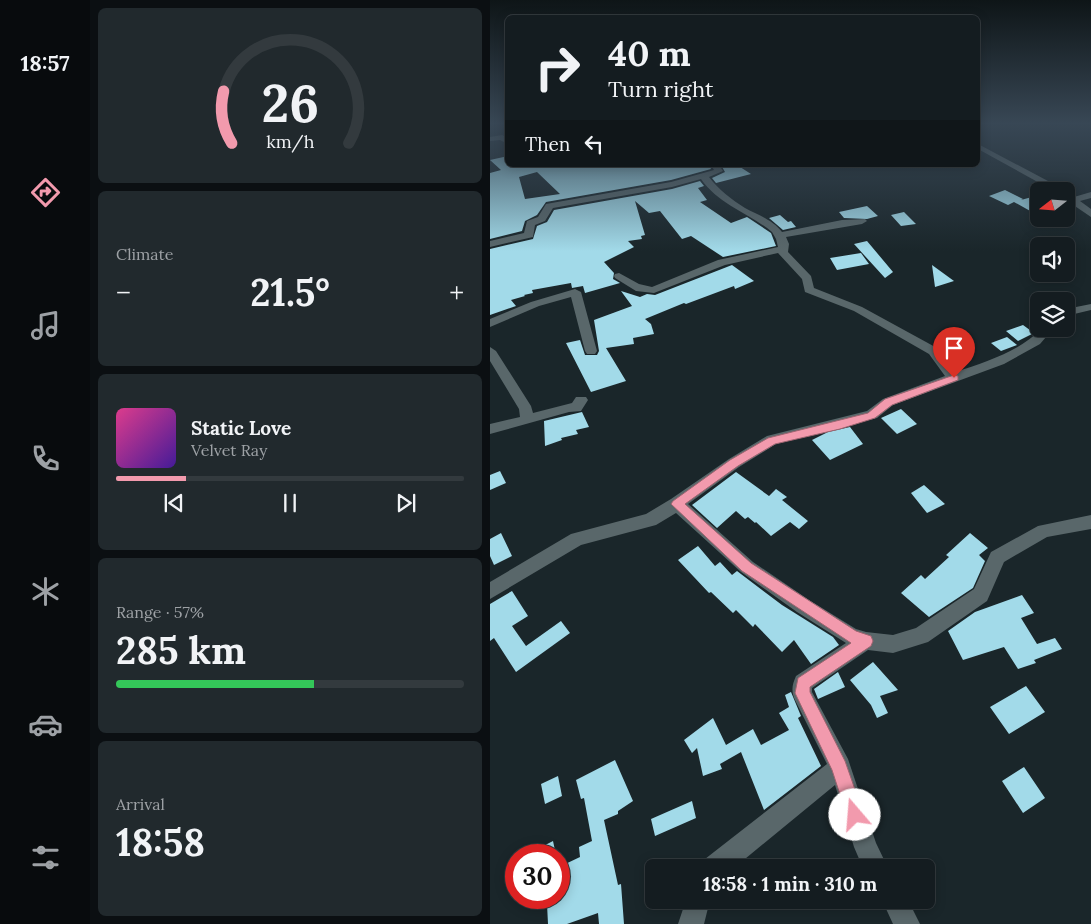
<!DOCTYPE html>
<meta charset="utf-8">
<style>
:root{--surface:#141c20;--page:#21292d;--text:#f1f3f6;--muted:#9da1a5;--line:#333a3e;--accent:#f29aad}
body{margin:0;font-family:Lora,serif;background:var(--page);color:var(--text);height:100vh;display:flex;flex-direction:column;font-size:19px;white-space:nowrap}
*{box-sizing:border-box;margin:0}
p{font-size:16px;color:var(--muted)}
.icon{flex:none;width:28px;height:28px;fill:none;stroke:currentColor;stroke-width:2;stroke-linecap:round;stroke-linejoin:round}
.map{position:relative;flex:1;overflow:hidden}
.details{display:flex;flex-direction:column;gap:8px;padding:8px;background:#0b0f12;width:400px}
.details>*{flex:none}
.banner{position:absolute;left:15px;top:15px;width:475px;height:152px;border-radius:8px;box-shadow:0 2px 12px #0003,0 0 0 1px var(--line);background:#141c20;color:var(--text);overflow:hidden}
.needle{width:32px;rotate:253deg}
.buttons{position:absolute;left:540px;top:182px;display:grid;gap:10px}
.buttons a{display:grid;place-items:center;width:45px;height:45px;border-radius:8px;background:var(--surface);box-shadow:0 2px 12px #0003,0 0 0 1px var(--line);font-size:25px}
.speed{position:absolute;left:15px;top:844px;display:flex;gap:10px;font-size:25px;font-weight:700;text-align:center}
.speed>*{display:grid;place-content:center;width:65px;height:65px;border-radius:50%;background:var(--surface);box-shadow:0 2px 12px #0003,0 0 0 1px var(--line);line-height:1}
.speed .limit{border:8px solid #d22;background:#fff;color:#111}
.pin{position:absolute;display:grid;place-items:center;width:42px;height:42px;color:#fff;margin:-51px -21px;border-radius:50% 50% 50% 0;rotate:-45deg;box-shadow:0 0 5px #0007}
.pin .icon{rotate:45deg}
.me{position:absolute;width:55px;margin:-28px;rotate:342deg;stroke-linejoin:round;filter:drop-shadow(0 0 4px #0008)}
.turn{display:flex;align-items:center;gap:18px;height:105px;padding:0 20px;font-size:22px}
.turn .icon{width:65px;height:65px;stroke-width:2.5}
.turn b{display:block;font-size:35px;line-height:42px}
.then{display:flex;align-items:center;height:48px;padding:0 20px;background:#0003;gap:10px;font-size:19px}
.big{font-size:38px;font-weight:700;line-height:1.1}
.details .tile{flex:1;display:flex;flex-direction:column;justify-content:center;gap:8px;min-width:0;padding:0 18px;border-radius:8px;background:var(--page)}
.details .dial{align-items:center;gap:0}
.dial svg{height:130px;overflow:visible;fill:none;stroke:var(--line);stroke-width:7;stroke-linecap:round;text-anchor:middle}
.dial text{fill:var(--text);stroke:none}
.song{display:flex;align-items:center;gap:15px}
.cover{width:60px;height:60px;border-radius:8px;background:linear-gradient(135deg,hsl(330 70% 55%),hsl(260 70% 35%))}
.played{height:5px;border-radius:2px;background:linear-gradient(90deg,var(--accent) 20%,var(--line) 20%)}
.keys{display:flex;justify-content:space-around;direction:ltr}
.heat{display:flex;justify-content:space-between;align-items:center;font-size:28px;direction:ltr}
.charge{height:8px;border-radius:4px;background:linear-gradient(90deg,#34c759 57%,var(--line) 0)}
.trip{position:absolute;left:155px;top:859px;width:290px;height:50px;border-radius:8px;background:var(--surface);box-shadow:0 2px 12px #0003,0 0 0 1px var(--line);font-weight:700;line-height:50px;text-align:center}
main{display:flex;flex:1;min-height:0}
.menu{display:flex;flex-direction:column;width:90px;justify-content:space-around;align-items:center;background:#080b0d;color:var(--muted)}
.menu .icon{width:35px;height:35px}
.menu .on{color:var(--accent)}
.menu b{font-size:22px;color:var(--text)}
.map>svg:first-child{display:block}
.building{fill:#a2dae9;fill-rule:evenodd}
.lines{fill:none;stroke-linecap:round;stroke-linejoin:round}
.minor{fill:#59676a;fill-rule:evenodd}
.route{fill:#f29aad;stroke:#9d6470}
</style>
<main>
<nav class="menu">
<b>18:57</b>
<svg class="icon on" aria-label="directions" viewBox="0 0 24 24"><path d="M12 3l9 9-9 9-9-9zM9 14v-3h6M13 9l2 2-2 2"/></svg>
<svg class="icon" aria-label="music" viewBox="0 0 24 24"><path d="M9 18V5l10-2v13"/><circle cx="6" cy="18" r="3"/><circle cx="16" cy="16" r="3"/></svg>
<svg class="icon" aria-label="phone" viewBox="0 0 24 24"><path d="M5 4h4l2 5-3 2q2 4 5 5l2-3 5 2v4C11 20 4 13 5 4z"/></svg>
<svg class="icon" aria-label="climate" viewBox="0 0 24 24"><path d="M12 3v18M4 7l16 10M4 17L20 7"/></svg>
<svg class="icon" aria-label="car" viewBox="0 0 24 24"><path d="M5 17H2v-5l4-1 3-4h7l3 4 3 1v5h-3M9 17h6M6 11h13"/><circle cx="7" cy="17" r="2"/><circle cx="17" cy="17" r="2"/></svg>
<svg class="icon" aria-label="filters" viewBox="0 0 24 24"><path d="M4 7h16M4 17h16"/><circle cx="9" cy="7" r="2"/><circle cx="15" cy="17" r="2"/></svg>
</nav>
<section class="details">
<div class="tile dial"><svg viewBox="0 0 100 80">
<path d="M14 69A42 42 0 1 1 86 69"/>
<path d="M14 69A42 42 0 0 1 9 37" stroke="#f29aad"/>
<text x="50" y="56" font-size="32" font-weight="700">26</text>
<text x="50" y="72" font-size="11">km/h</text>
</svg></div>
<div class="tile"><p>Climate</p>
<div class="heat"><a>−</a><b class="big">21.5°</b><a>+</a></div>
</div>
<div class="tile">
<div class="song"><i class="cover"></i><div><b>Static Love</b><p>Velvet Ray</p></div></div>
<div class="played"></div>
<div class="keys"><svg class="icon" aria-label="previous" viewBox="0 0 24 24"><path d="M18 5L8 12l10 7zM5 5v14"/></svg><svg class="icon" aria-label="pause" viewBox="0 0 24 24"><path d="M8 5v14M16 5v14"/></svg><svg class="icon" aria-label="next" viewBox="0 0 24 24"><path d="M6 5l10 7-10 7zM19 5v14"/></svg></div>
</div>
<div class="tile"><p>Range · 57%</p><b class="big">285 km</b><div class="charge"></div></div>
<div class="tile"><p>Arrival</p><b class="big">18:58</b></div>
</section>
<div class="map">
<svg width="601" height="924" viewBox="0 0 601 924">
<rect width="100%" height="100%" fill="#1a262a"/>
<!-- building -->
<path class="building" d="M18 156V165H219L221 169 181 180 56 202 47 215 35 221 32 231 0 239V173L11 170 0 160ZM47 172 70 194 35 199 29 177Z
M231 165H247L261 174 226 183 222 178 235 172Z
M210 181 214 186 208 188 217 200 210 202 241 223 257 217 281 233 286 246 233 257 201 236 192 239 170 211 159 213 145 201 155 235 151 236 152 239 138 241 144 247 114 262 124 273 123 279 130 283 95 293 93 286 82 288 81 283 42 290 43 293 34 295 35 296 21 300 26 306 0 315V249L43 239 47 226 57 222 64 210 182 189Z
M515 190 533 199 531 200 549 195V210L542 212 524 202 518 205 499 196Z
M377 206 388 216 377 219 354 218 349 212Z
M414 212 426 224 411 226 401 215Z
M290 215 298 222 301 221 306 227 293 230 279 218Z
M377 241 403 272 395 278 364 244Z
M371 253 379 264 347 270 340 258Z
M242 265 264 281 245 289 244 286 196 304 194 303 155 319 161 324 164 334 143 338 144 344 116 348 136 381 101 392 76 343 90 340 95 355H107L109 351 104 320 142 306 131 291 150 297 157 294 165 295Z
M442 265 464 281 445 287Z
M533 325 544 333 528 341 516 331Z
M517 337 527 345 511 351 501 343Z
M411 409 427 424 407 434 391 418Z
M92 412 99 427 86 430 88 434 71 438 72 440 55 446 54 421Z
M360 427 373 444 340 460 322 440 338 432Z
M10 471 16 483 0 490V475Z
M246 472 279 496 286 489 297 497 292 500 318 521 309 529 300 522 281 536 266 522 265 523 258 517 255 519 246 511 227 528 202 505Z
M434 485 455 504 437 513 421 493Z
M11 533 22 556 4 565 0 556V539Z
M480 533 498 548 489 555 495 561 483 588 439 617 411 593 431 575 435 579 459 557 456 555Z
M208 546 225 566 230 562 242 575 247 571 292 605 343 637 349 645 321 664 304 640 292 652 265 624 263 627 246 610 243 613 221 592 219 593 188 560Z
M22 591 38 616 22 626 36 646 71 621 80 633 26 672 4 638 0 641V604Z
M532 595 544 613 531 618 547 644 565 638 572 649 544 660 546 663 528 669 514 647 473 660 458 631 485 612Z
M383 662 408 690 390 696 398 713 387 718 381 705 360 680Z
M348 672 355 687 328 699 324 689Z
M536 686 555 712 519 734 500 707Z
M301 692 311 716 308 718 331 766 274 810 251 752 230 764 232 769 213 776 207 748 202 753 194 740 223 718 236 745 263 729 271 745 299 730 289 713 299 707 295 695Z
M125 760 143 801 128 811V814L114 820 128 885 131 884 134 924H109L108 913 77 924H58L57 904 61 902 60 898H69V867L90 857 89 847 102 841 94 798 91 799 86 780Z
M534 767 555 798 533 813 512 781Z
M68 776 72 796 55 804 51 784Z
M202 801 206 818 165 836 161 819Z
M63 841 66 855H36Z"/>
<g class="lines">
<!-- minor -->
<path class="minor" d="M12 135 18 138V144L10 140 0 141V137Z
M488 144 573 189 574 191H564L488 149Z
M221 165H229L233 171 219 177C228 189 242 200 255 208 268 215 283 220 292 232L352 220 375 219 377 221 372 224 296 237 299 244 298 252 321 276 324 288 372 307 447 348 466 372C495 362 529 352 551 329H563L550 344 514 364 403 405 387 418 286 444 249 467 198 504 263 562 319 600 366 629 376 632 403 635 426 628 484 589 501 552 548 526 601 515V529L557 537 514 562 497 601 438 642 403 653 378 650 322 688V692L358 759 386 843 398 868H373L364 847 345 785 244 868H212L215 859 337 764 305 700C301 691 302 685 306 676L356 643 307 612 251 572 186 513 166 525 91 545 0 599V582L81 534 156 514 181 499 239 459 277 436 377 411 393 399 455 376 439 354 364 311 315 292 312 279 288 253 235 265 164 293 146 291 125 278 124 276 125 274 129 273 149 284 162 287 228 260 288 247 286 239 282 232C259 213 229 205 211 179L182 187 63 208 55 221 45 225 43 237 0 247V241L34 233 37 221 48 217 56 204 181 182 224 170Z
M576 192 584 197 601 192V198L590 201 601 209V217L576 200Z
M85 289 91 292 107 351 105 354H97L95 351 81 297 49 306 0 327V319L41 302Z
M601 304V310L576 316V309Z
M0 347 6 351 41 406 43 413 82 403 86 397H96L98 400 91 411 79 412 0 434V424L30 417 29 409 0 361Z
M196 900H220L214 924H188Z
M392 900H418L430 924H403Z"/>
</g>
<!-- sky -->
<linearGradient id="sky" x2="0" y2="1"><stop stop-color="#0e1517"/><stop offset="0.49" stop-color="#384755"/><stop offset="1" stop-color="#384755" stop-opacity="0"/></linearGradient>
<rect width="601" height="251" fill="url(#sky)"/>
<!-- route -->
<path class="route" d="M464 375 468 376V380L402 405 385 418 350 429 285 444 248 466 195 504 261 563 366 631 381 636 383 641 381 646 320 687V692L355 761 374 815 371 822 365 824 359 822 342 770 305 693 308 678 361 643 252 571 181 504 183 501 240 460 278 438 378 413 395 399Z"/>
</svg>
<div class="buttons">
<a><svg class="needle" viewBox="-14 -14 28 28"><path d="M0-13l5 13h-10z" fill="#e53935"/><path d="M0 13l5-13h-10z" fill="#9da1a5"/></svg></a>
<a><svg class="icon" aria-label="sound" viewBox="0 0 24 24"><path d="M4 9h4l5-4v14l-5-4H4zM17 9q2 3 0 6"/></svg></a>
<a><svg class="icon" aria-label="layers" viewBox="0 0 24 24"><path d="M12 4l9 5-9 5-9-5zM3 14l9 5 9-5"/></svg></a>
</div>
<div class="speed"><div class="limit">30</div></div>
<div class="pin" style="left:464px;top:378px;background:#d93025"><svg class="icon" aria-label="arrive" viewBox="0 0 24 24"><path d="M6 21V4h12l-3 4 3 4H6"/></svg></div>
<svg class="me" style="left:365px;top:815px" viewBox="-20 -20 40 40"><circle r="19" fill="#fff"/><path d="M0-13L10 11 0 6-10 11z" fill="#f29aad"/></svg>
<div class="trip">18:58 · 1 min · 310 m</div>
<div class="banner">
<div class="turn"><svg class="icon" aria-label="right" viewBox="0 0 24 24"><path d="M7 20v-9h11M14 6l5 5-5 5"/></svg><div><b>40 m</b>Turn right</div></div>
<div class="then">Then<svg class="icon" aria-label="left" viewBox="0 0 24 24"><path d="M17 20v-9H6M10 6l-5 5 5 5"/></svg></div>
</div>
</div>
</main>
